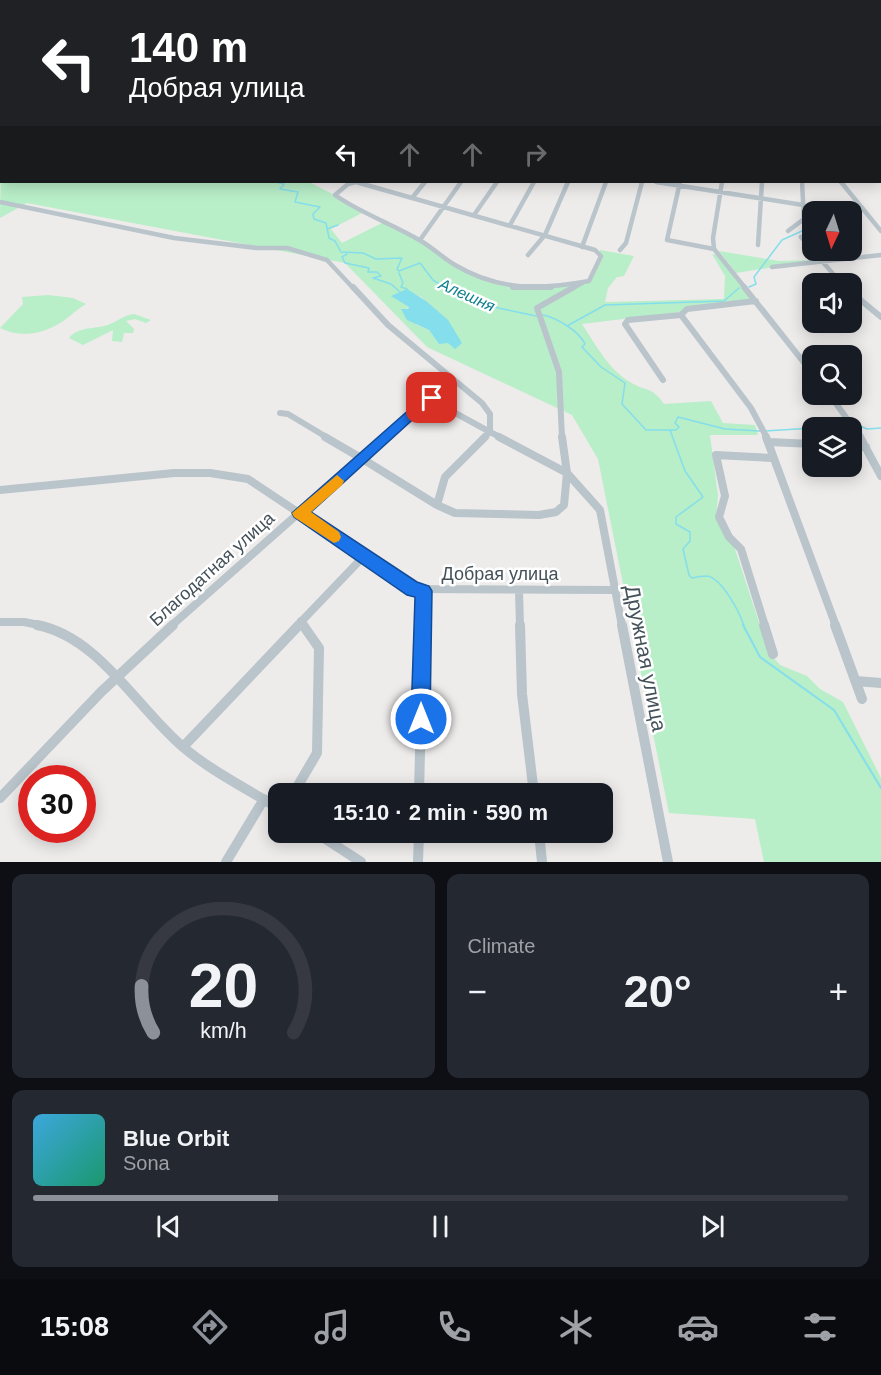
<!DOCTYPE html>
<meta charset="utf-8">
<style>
:root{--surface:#171b24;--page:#242831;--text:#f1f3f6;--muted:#9ea1a6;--line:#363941;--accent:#8c9099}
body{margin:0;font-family:Arial,sans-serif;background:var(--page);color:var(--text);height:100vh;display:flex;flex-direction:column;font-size:22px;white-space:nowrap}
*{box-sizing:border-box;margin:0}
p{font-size:20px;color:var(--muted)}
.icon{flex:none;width:33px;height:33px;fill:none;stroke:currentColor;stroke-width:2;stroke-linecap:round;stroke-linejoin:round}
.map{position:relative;height:862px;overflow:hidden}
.side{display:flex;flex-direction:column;gap:12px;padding:12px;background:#0d0f14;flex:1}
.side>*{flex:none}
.hud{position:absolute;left:0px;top:0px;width:882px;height:183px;box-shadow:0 3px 15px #0003;background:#202124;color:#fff;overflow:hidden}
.needle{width:39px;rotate:184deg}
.controls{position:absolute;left:802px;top:201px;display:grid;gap:12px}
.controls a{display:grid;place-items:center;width:60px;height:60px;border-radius:12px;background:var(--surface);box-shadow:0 3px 15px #0003;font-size:30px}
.speed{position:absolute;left:18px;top:765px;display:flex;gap:12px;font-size:30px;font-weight:700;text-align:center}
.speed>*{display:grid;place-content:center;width:78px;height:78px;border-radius:50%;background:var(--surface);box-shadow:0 3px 15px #0003;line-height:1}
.speed .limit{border:9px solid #d22;background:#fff;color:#111}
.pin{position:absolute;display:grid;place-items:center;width:51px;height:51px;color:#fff;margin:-26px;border-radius:12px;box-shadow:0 3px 9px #0006}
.me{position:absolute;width:66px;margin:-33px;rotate:0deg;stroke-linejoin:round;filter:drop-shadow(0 0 4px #0008)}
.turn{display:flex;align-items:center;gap:21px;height:126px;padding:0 30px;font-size:27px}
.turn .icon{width:78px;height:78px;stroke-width:2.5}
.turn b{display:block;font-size:42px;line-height:51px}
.lanes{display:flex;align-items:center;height:57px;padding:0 30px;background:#0003;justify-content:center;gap:30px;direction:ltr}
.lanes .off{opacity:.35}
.big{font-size:45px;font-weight:700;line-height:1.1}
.side .tile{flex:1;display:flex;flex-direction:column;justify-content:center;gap:9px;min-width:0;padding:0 21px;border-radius:12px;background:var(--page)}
.side .dial{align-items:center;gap:0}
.dial svg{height:156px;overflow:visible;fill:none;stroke:var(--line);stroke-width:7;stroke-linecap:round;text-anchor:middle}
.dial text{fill:var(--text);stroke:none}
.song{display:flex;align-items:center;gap:18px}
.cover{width:72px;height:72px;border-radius:9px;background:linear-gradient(135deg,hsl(200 70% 55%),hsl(160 70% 35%))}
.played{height:6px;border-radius:3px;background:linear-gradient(90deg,var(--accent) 30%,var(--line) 30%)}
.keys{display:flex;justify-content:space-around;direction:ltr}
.heat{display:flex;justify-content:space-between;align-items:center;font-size:33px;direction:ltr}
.side .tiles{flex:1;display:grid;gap:12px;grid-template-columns:1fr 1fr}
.tile:last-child{grid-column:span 2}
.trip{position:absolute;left:268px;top:783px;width:345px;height:60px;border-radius:12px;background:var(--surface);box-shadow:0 3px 15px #0003;font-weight:700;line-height:60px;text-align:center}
.tabs{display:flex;height:96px;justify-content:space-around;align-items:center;background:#090b0e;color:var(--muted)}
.tabs .icon{width:42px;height:42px}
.tabs .current{color:var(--accent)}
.tabs b{font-size:27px;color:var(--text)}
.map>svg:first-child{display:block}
.green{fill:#b8eec8;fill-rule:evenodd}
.water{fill:#84deeb}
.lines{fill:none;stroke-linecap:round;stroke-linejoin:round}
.stream-far1{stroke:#84deeb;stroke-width:1.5}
.stream{stroke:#84deeb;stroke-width:2}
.river{fill:#84deeb;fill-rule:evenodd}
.minor-far4{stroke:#b9c4cb;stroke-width:3}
.minor-far3{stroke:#b9c4cb;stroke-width:4.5}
.minor-far2{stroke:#b9c4cb;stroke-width:6}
.minor-far1{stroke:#b9c4cb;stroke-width:8}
.minor{stroke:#b9c4cb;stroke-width:10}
.major{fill:#aabecb;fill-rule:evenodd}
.route{fill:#1a73e8;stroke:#114b97;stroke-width:1.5}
.slow{fill:#f59e0b}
.labels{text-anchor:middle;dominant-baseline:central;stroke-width:5;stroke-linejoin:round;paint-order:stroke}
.far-water-label{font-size:16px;font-style:italic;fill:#0c7e8e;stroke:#fff}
.street-label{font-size:18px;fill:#445159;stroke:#fff}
.near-street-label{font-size:21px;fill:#445159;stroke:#fff}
</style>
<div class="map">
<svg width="881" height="862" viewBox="0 0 881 862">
<rect width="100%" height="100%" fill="#eeebeb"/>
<!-- green -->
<path class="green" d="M1 162 2 182H309L366 211 331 229 342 243 386 221 424 240 455 263 486 279 520 289 587 280 597 265 600 250 634 256 624 276 617 277 608 288 605 302 724 299 725 276 712 254 717 255 755 303 582 324C596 345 608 369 630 382 646 392 652 386 664 404L711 401 723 423 755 425 758 435H710L718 496 716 516 735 549 769 653 780 665 807 676 820 689 843 702 881 778V862H764L755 819 669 813 598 459 572 415 427 347 345 263 27 203 0 218ZM407 291 421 297 447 320 439 344 429 330 417 325 404 311 409 307 397 298V294Z
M719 251 779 261 818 260 736 273Z
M48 295 73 298 86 304C75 310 66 321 55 326 37 335 18 337 0 328L23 304 22 297Z
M134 314 151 320 146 323 135 319 126 321 134 329 133 333H124L122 342 112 341 113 330 83 345 69 338C78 327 92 329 104 326 117 323 122 315 134 314Z"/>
<!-- water -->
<path class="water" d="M407 289 426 301 448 320 462 343 455 349 448 343 439 344 429 330 407 320 401 309H408L409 307 391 296Z"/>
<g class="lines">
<!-- stream-far1 -->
<path class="stream-far1" d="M309 2 320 0
M276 182 284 184 280 189 298 192 295 202 320 207 313 214 314 219 326 223 329 238 335 241 341 252 363 253 376 259 402 258 397 269 399 271 420 263 433 280 446 288 470 295 480 304 536 316
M327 229 338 225
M347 254 342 257 345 263 369 268 368 272H377L381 276 373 278 391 284 400 292
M399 273 403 283 401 287 407 289
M749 287 756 284 754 277 782 240 813 226
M543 315C557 318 579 331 585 344L582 347 601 367 625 383 622 404 646 430H676L679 427 675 423 678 417 725 429 760 431
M567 326 605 305 724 301 739 288
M856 424 867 429 881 428
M818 428 831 422 846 423
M670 430 685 471 703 497 676 517V524L690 532V541L683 549 689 575 692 578C696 577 703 576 707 576 722 578 740 613 744 626
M765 431 813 428"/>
<!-- stream -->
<path class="stream" d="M743 625 760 657 834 710 881 788"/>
<!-- river -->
<path class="river" d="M335 0H339V2H335Z
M447 0H451V2H447Z
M2 166V170L0 171V167Z"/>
<!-- minor-far4 -->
<path class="minor-far4" d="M61 0H96
M154 0 156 2
M509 0 520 1
M585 2H591"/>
<!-- minor-far3 -->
<path class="minor-far3" d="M356 182 595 250 601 256 589 281C540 290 499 291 455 265 443 258 433 248 421 241 393 224 362 214 335 195L348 184Z
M656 182 803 205
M680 182 667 240 714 249
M841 182 881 231
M412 198 425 182
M0 202 174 238 257 248H287L327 260 354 289
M474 215 497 182
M510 225 534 182
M788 231 804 219 802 182
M801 237 842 284
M420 240 461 182
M758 245 762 182
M582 247 606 182
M714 249 746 289
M714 249 713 238 722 182
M620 250 626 243 642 182
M528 255 545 235 568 182
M772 267 881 255
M571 289 582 283"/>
<!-- minor-far2 -->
<path class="minor-far2" d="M353 287 388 325 482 403 490 414V432L502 438
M513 287H551
M744 287 813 374
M852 293 881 317
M681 315 751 408 767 438
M681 315 687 309 756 301
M663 380 625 324 628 320 681 315
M829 394 861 438
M280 413 288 414 328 438
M384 438 428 398 490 432 484 438
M562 438 559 372 537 308 574 287"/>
<!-- minor-far1 -->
<path class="minor-far1" d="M325 437 361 458
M499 437 567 473 562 437
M766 437 836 626
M860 437 881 476
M769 442 813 444
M852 447H866
M361 458 437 505 445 477 485 437
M361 458 385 437
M567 473 600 510 622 626
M0 490 174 473H210L248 479 413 589 615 590
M437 505 455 513 539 515 556 512 564 505 567 473
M519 591 520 626
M301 621 304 626
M0 622H24L44 626
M171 626 361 458
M297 626 363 557
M423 626 424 591
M765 626 741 549 729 537 719 517 725 496 716 455 773 458"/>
<!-- minor -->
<path class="minor" d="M37 625C99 637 137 708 183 747 211 771 248 789 279 809
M520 625 522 694 534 794
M622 625 668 862
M764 625 773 654
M835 625 862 699
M856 681 881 683
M183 747 299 625
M293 794 317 753 319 648 303 625
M419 794 423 625
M0 798 101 692 173 625
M315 832 361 862
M539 832 542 862
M226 862 264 799
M418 862 419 832"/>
<!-- major -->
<path class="major" d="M172 0H176L174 2H171Z
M748 0 754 2H750Z
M880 59H881V61H880Z
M0 76H2V78H0Z
M880 145H881V147H880Z"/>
</g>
<!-- route -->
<path class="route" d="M428 393 437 395V402L431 403 311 512 417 582 429 586 432 591 430 719 428 726 421 729 414 726 411 719 415 597 407 595 294 517 292 513Z"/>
<!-- slow -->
<path class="slow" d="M337 475 344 481 342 485 311 512 339 532 341 537 339 541 334 543 294 517 292 513Z"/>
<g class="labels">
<!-- far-water labels -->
<g class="far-water-label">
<text transform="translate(467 295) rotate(24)">Алешня</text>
</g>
<!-- street labels -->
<g class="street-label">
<text transform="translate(212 569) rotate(-42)">Благодатная улица</text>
<text x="500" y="574">Добрая улица</text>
</g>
<!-- near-street labels -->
<g class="near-street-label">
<text transform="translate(646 658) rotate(79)">Дружная улица</text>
</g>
</g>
</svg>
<div class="controls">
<a><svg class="needle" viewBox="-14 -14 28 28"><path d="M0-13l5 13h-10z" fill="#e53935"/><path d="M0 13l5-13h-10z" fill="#9ea1a6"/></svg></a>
<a><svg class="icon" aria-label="sound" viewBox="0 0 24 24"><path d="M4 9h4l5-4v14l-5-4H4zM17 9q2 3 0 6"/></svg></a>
<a><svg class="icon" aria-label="search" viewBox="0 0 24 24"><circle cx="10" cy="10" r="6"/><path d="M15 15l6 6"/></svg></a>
<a><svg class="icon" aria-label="layers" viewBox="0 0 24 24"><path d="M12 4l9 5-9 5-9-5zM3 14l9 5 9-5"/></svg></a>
</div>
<div class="speed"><div class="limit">30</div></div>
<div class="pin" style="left:432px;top:398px;background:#d93025"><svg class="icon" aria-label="arrive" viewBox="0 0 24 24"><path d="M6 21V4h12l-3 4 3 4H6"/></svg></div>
<svg class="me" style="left:421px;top:719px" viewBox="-20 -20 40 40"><circle r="17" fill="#1a73e8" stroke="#fff" stroke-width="3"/><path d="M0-11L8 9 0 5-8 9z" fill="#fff"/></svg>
<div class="trip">15:10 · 2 min · 590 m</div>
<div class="hud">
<div class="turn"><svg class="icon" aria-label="left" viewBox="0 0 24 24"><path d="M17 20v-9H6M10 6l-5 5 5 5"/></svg><div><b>140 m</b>Добрая улица</div></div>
<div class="lanes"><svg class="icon" aria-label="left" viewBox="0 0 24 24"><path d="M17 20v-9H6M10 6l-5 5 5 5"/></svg><svg class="icon off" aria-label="ahead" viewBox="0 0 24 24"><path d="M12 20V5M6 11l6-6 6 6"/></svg><svg class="icon off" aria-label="ahead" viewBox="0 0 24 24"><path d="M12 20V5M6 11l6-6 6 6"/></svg><svg class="icon off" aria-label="right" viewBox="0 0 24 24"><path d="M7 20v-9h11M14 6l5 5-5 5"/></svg></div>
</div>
</div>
<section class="side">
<div class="tiles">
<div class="tile dial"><svg viewBox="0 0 100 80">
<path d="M14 69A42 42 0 1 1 86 69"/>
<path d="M14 69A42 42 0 0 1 8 45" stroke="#8c9099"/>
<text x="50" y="56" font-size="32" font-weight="700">20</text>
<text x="50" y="72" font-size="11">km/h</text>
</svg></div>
<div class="tile"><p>Climate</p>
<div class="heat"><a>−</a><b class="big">20°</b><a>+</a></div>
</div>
<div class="tile">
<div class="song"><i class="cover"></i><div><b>Blue Orbit</b><p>Sona</p></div></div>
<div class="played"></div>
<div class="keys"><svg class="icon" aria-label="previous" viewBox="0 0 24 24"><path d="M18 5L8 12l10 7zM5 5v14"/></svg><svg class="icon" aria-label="pause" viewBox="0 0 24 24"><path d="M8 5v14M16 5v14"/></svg><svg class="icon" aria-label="next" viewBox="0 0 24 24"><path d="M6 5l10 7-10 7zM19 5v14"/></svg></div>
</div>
</div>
</section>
<nav class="tabs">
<b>15:08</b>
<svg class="icon current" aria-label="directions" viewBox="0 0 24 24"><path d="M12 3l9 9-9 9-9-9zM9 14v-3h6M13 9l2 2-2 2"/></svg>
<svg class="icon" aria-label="music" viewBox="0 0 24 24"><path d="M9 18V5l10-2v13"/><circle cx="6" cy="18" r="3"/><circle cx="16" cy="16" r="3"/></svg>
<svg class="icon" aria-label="phone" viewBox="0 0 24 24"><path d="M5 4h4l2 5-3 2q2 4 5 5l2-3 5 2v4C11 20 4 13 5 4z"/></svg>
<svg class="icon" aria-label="climate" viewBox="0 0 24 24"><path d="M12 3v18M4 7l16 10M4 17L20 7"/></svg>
<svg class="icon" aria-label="car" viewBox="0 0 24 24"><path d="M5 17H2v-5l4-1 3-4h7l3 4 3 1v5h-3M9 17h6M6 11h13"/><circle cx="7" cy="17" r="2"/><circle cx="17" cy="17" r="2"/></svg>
<svg class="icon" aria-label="filters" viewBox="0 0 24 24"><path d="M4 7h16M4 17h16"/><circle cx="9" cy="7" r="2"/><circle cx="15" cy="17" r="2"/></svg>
</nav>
